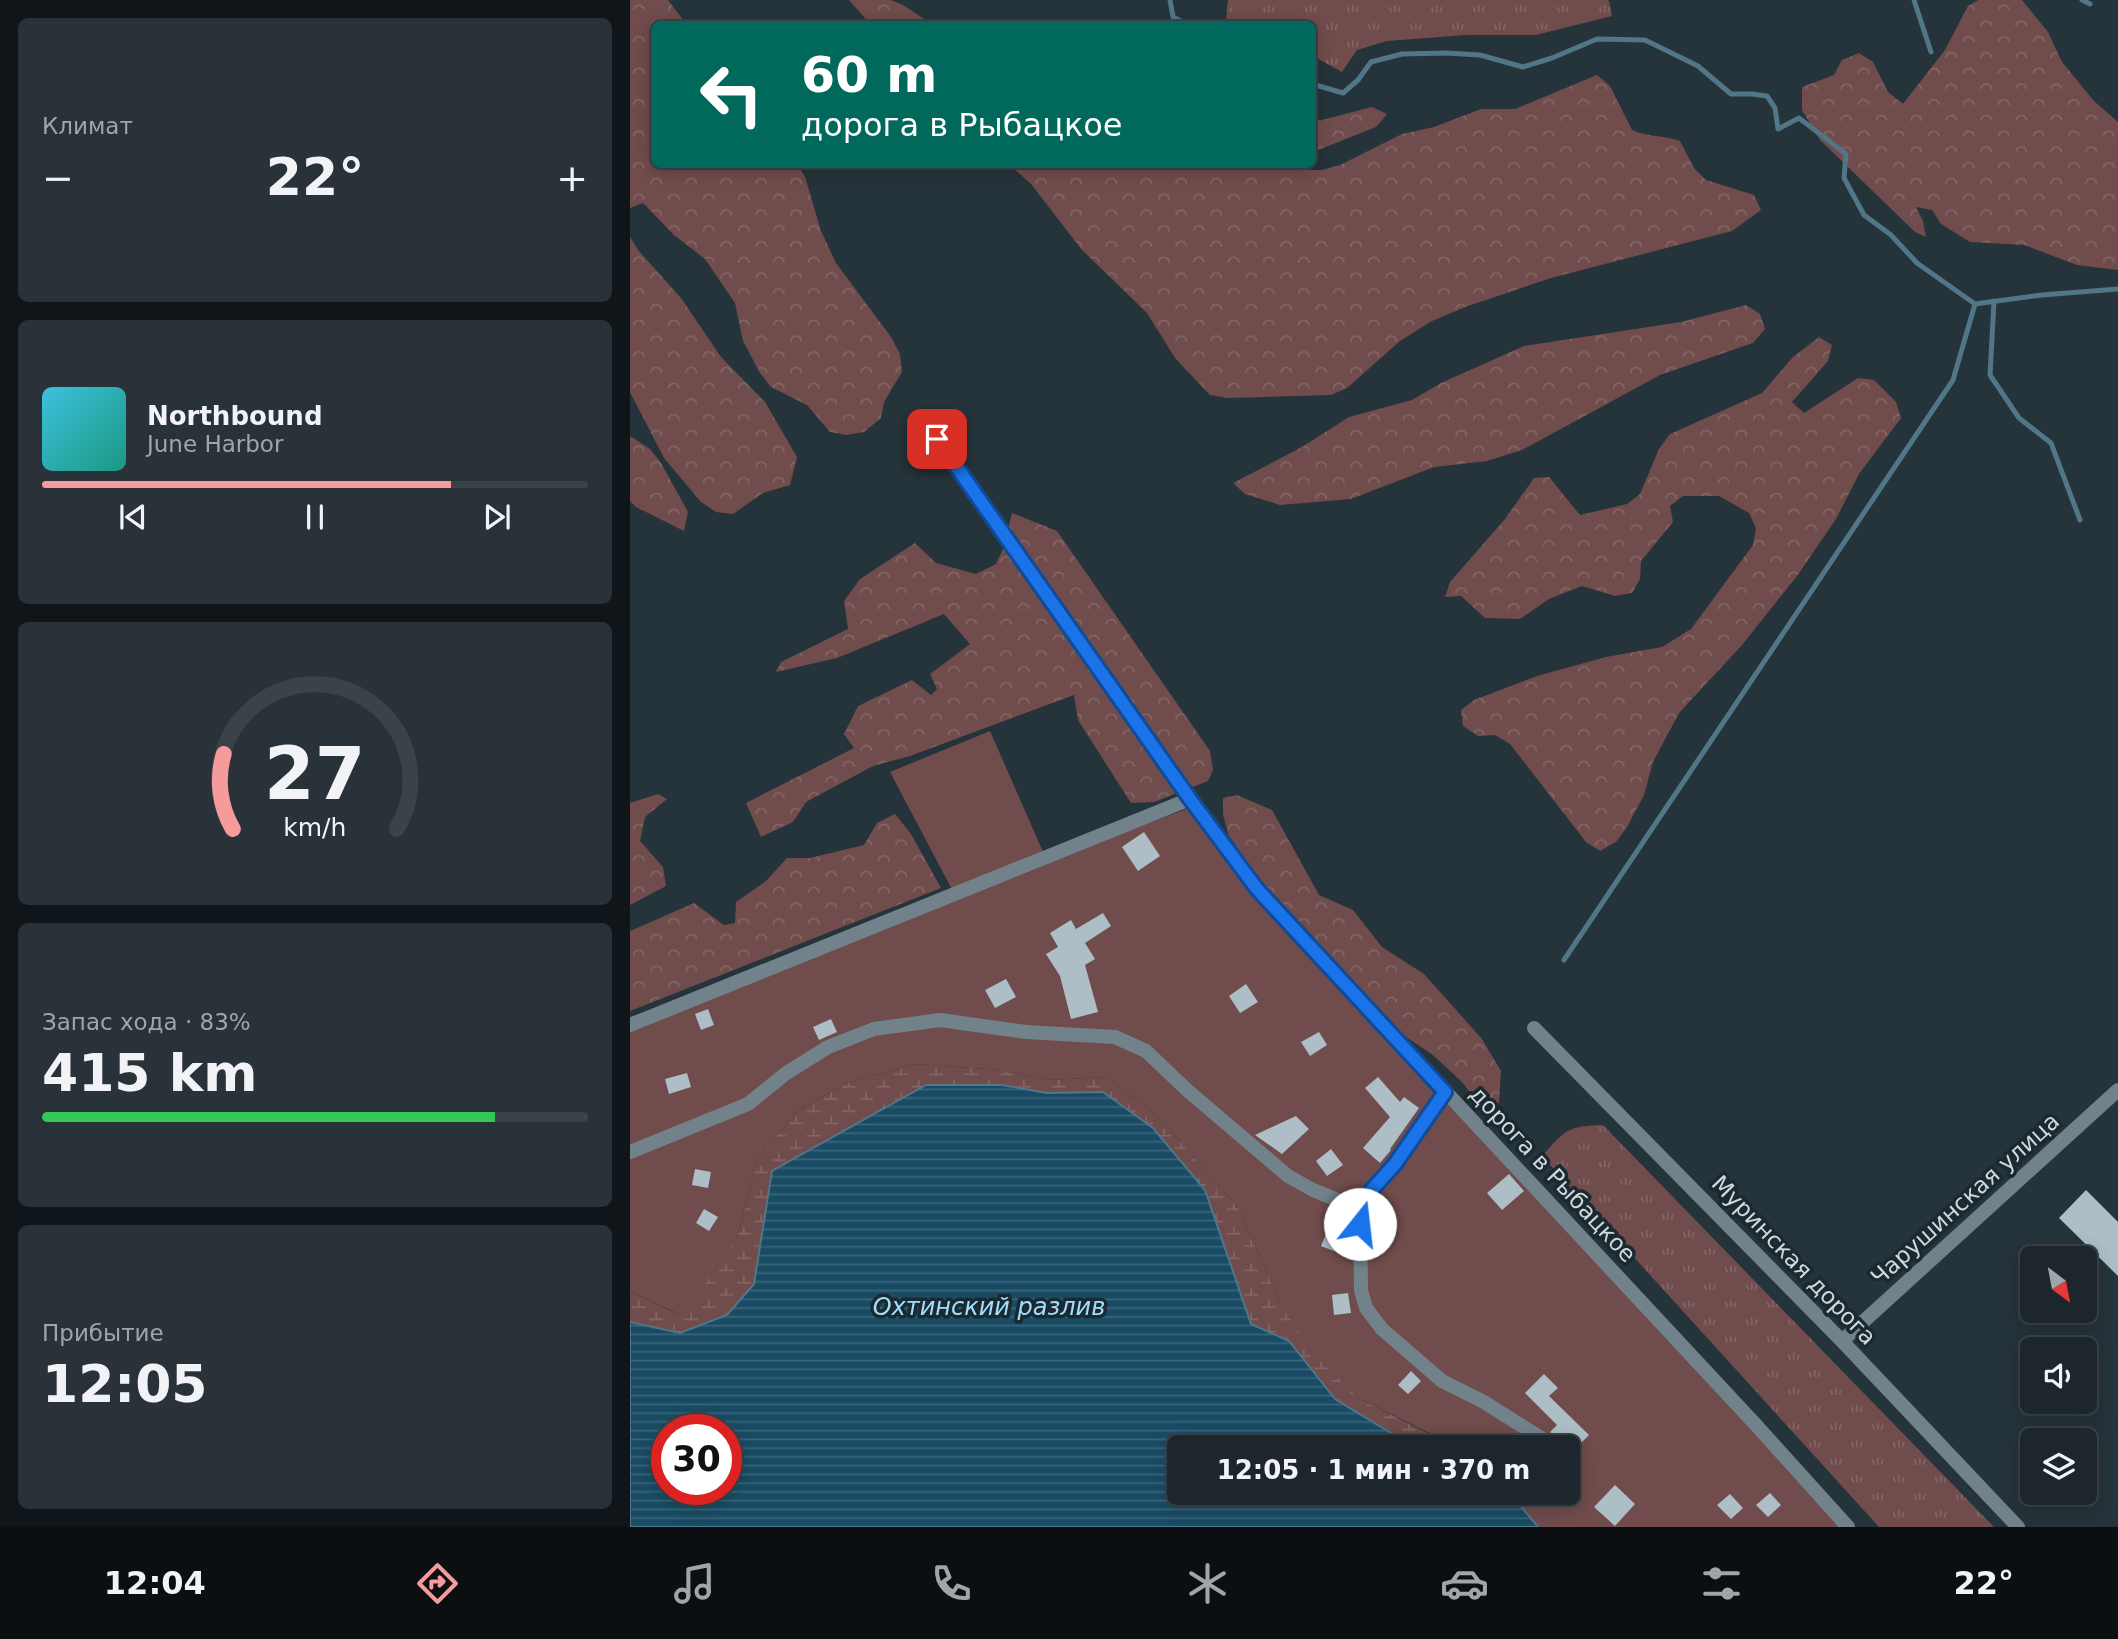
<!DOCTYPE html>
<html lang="ru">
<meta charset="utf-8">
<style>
:root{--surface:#1c262c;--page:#293238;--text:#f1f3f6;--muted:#a0a5a9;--line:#3a4348;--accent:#f59b9c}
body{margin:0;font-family:"DejaVu Sans",sans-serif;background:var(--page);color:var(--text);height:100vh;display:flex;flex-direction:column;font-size:26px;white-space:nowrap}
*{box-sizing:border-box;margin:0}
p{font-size:23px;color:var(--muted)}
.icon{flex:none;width:38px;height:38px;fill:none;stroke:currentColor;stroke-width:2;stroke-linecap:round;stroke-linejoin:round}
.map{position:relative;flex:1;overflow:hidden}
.drawer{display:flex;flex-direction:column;gap:18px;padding:18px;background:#0f1518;width:630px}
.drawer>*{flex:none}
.hud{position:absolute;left:21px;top:21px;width:665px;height:147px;border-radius:10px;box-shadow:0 4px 18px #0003,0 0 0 2px var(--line);background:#00695c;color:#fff;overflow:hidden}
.needle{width:46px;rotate:148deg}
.tools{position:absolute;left:1390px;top:1246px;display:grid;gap:14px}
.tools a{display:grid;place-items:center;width:77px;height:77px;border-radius:10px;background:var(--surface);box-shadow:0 4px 18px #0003,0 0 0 2px var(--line);font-size:35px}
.speed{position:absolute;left:21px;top:1414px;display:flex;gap:14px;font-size:35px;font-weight:700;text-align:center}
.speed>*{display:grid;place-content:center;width:91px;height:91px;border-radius:50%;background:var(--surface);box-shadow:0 4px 18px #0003,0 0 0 2px var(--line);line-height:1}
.speed .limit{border:10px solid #d22;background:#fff;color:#111}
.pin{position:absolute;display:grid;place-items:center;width:60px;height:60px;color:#fff;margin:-30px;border-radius:14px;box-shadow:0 4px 10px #0006}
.me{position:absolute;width:77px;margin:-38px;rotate:16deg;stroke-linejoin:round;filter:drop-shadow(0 0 5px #0008)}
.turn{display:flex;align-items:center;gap:24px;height:147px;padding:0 35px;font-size:32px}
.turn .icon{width:91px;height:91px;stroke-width:2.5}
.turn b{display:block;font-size:49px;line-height:60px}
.big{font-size:52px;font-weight:700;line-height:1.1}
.drawer .widget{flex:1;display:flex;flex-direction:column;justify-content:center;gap:10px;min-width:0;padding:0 24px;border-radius:10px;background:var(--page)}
.drawer .dial{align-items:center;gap:0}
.dial svg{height:182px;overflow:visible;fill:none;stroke:var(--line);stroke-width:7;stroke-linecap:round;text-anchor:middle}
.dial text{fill:var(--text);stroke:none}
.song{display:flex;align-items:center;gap:21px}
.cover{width:84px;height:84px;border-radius:10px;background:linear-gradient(135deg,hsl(190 70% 55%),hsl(170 70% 35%))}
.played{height:7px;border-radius:4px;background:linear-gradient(90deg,var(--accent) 75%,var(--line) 75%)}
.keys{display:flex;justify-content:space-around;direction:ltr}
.heat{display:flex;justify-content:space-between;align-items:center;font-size:38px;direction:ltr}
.charge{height:10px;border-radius:5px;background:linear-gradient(90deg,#34c759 83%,var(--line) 0)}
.trip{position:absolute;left:537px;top:1435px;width:413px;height:70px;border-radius:10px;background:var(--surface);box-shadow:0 4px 18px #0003,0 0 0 2px var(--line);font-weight:700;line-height:70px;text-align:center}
.menu{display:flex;height:112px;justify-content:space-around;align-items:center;background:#0b0f12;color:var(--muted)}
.menu .icon{width:49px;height:49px}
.menu .active{color:var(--accent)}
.menu b{font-size:32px;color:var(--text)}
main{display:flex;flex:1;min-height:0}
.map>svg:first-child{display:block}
.grass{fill:url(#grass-tufts)}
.forest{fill:url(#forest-crowns)}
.wetland{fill:url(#wetland-marsh)}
.garden{fill:#704c4c}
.water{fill:url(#water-rules);stroke:#507688;stroke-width:2;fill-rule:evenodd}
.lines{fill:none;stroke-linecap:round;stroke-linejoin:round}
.stream{stroke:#507688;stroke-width:5}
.building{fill:#adbec7}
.minor{stroke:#72828b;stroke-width:14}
.route-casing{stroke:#114b97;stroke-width:18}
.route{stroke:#1a73e8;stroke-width:12}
.labels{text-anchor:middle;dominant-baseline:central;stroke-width:7;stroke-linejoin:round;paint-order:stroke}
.street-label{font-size:23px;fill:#cfd8dd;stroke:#1b2930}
.water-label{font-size:24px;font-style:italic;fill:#a1defe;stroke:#1b2930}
</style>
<main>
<section class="drawer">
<div class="widget"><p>Климат</p>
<div class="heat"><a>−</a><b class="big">22°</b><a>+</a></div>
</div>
<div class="widget">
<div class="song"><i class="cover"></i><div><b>Northbound</b><p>June Harbor</p></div></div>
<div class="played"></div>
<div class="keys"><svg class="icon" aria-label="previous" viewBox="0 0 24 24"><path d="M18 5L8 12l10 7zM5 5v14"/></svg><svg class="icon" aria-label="pause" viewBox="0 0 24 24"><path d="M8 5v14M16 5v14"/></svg><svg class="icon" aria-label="next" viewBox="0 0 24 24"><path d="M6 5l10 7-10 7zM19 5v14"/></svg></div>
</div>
<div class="widget dial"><svg viewBox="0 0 100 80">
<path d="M14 69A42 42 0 1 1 86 69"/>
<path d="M14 69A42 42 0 0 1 10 36" stroke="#f59b9c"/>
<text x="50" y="56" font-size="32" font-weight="700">27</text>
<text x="50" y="72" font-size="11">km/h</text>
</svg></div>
<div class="widget"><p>Запас хода · 83%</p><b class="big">415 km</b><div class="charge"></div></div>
<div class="widget"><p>Прибытие</p><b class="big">12:05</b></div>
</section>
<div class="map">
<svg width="1488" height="1527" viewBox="0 0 1488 1527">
<defs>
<pattern id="grass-tufts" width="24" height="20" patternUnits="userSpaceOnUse" patternTransform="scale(1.75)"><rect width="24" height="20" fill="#704c4c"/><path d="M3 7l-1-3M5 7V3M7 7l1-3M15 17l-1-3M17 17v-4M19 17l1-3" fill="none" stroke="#836565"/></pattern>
<pattern id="forest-crowns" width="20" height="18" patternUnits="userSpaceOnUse" patternTransform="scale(1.75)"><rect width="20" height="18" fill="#704c4c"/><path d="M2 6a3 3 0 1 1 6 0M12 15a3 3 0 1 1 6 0" fill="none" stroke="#836565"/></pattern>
<pattern id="wetland-marsh" width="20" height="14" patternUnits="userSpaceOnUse" patternTransform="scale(1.75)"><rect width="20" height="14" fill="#704c4c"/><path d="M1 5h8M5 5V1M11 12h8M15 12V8" fill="none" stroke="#836565"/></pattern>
<pattern id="water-rules" width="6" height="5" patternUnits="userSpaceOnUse" patternTransform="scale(1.75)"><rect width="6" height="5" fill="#194c64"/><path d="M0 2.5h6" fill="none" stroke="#39657a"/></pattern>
</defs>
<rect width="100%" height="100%" fill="#25333a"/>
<!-- grass -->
<path class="grass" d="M598 0H977L979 1 982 16 906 35H836L757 41 727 50 712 72 683 56 682 24H640L635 20 596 21Z
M973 1125 1364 1527H1249L912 1156C936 1130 936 1126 973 1125Z"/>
<!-- forest -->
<path class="forest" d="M0 0H38L56 24H24V164L168 165 175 177 191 231 206 263 261 337 270 354 272 372 254 402 251 418 234 432 216 435 200 432 177 405 141 387 130 373 113 341 105 303 75 259 44 235 13 203 0 208Z
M219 0H261L273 5 302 24H240Z
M1348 0H1392L1418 32 1432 62 1464 101 1488 122V270L1447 265 1394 245 1340 242 1311 224 1302 210 1286 207 1293 221 1296 237 1285 232 1190 140 1172 110V87L1204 75 1212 60 1229 53 1243 62 1258 92 1273 104 1315 50 1338 6Z
M967 75 980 86 1002 130C1018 137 1033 135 1050 141L1064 168 1076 180 1124 195 1131 210 1102 231 921 278 838 306 802 321 770 341 717 388 701 395 597 398 580 395 545 358 517 313 452 250 401 184 380 165 677 164 676 170H692L710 165 772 134 804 127 851 109H885Z
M742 107 757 114 746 127 683 152V119L692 120Z
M0 237 8 250 51 298 91 357 135 402 167 457 160 485 133 493 103 514 86 512 71 502 34 458 0 392Z
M1116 305 1130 314 1135 329 1123 343 1030 375 892 450 857 461 804 467 721 499 650 505 615 494 603 483 672 447 719 417 782 400 811 383 894 346 1051 322Z
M1189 337 1202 345 1198 361 1162 402 1174 413 1228 378 1244 380 1266 402 1271 418 1229 474 1206 519 1167 576 1112 645 1049 713 1023 762 1014 795 997 827 986 842 970 851 956 842 880 744 865 735 848 736 833 726 831 710 844 700 907 676 976 657 1032 647 1061 629 1123 545 1126 528 1119 513 1089 496H1053L1040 506 1043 522 1011 561 1010 579 1002 593 985 596 952 586 919 599 890 619 855 618 831 596 815 597 820 582 875 519 904 478 919 477 950 515 997 504 1010 494 1029 449 1040 434 1132 393 1163 357Z
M0 436 20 449 31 463 58 512 54 531 6 507 0 501Z
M382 513 427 531 580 751 583 770 578 781 524 802 501 803 448 720 444 695 280 756 243 766 176 802 163 822 131 837 116 803 224 748 214 734 228 706 282 680 301 695 307 689 300 674 340 644 314 614 207 658 146 672 151 662 218 629 214 601 230 579 285 543 306 563 346 574 366 564 373 549Z
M28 794 37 799 15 817 10 841 33 867 36 886 0 905V803Z
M607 795 642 810 689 895 723 910 752 947 794 974 852 1039 871 1071 869 1103 853 1111 833 1083 803 1055 770 1033 632 885 598 834 593 814V798Z
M265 814 281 834 311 888 0 1011V931L64 903 94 925 105 923 106 902 136 881 157 858H180L234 845 247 823Z"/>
<!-- wetland -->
<path class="wetland" d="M284 1064 372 1070 417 1080 477 1077 530 1118 609 1209 651 1304 727 1397 801 1435 771 1439 705 1399 659 1341 621 1324 575 1190 473 1092 417 1093 372 1085 142 1171 124 1284 97 1315 50 1333 0 1322V1291L45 1313 107 1237 128 1158 169 1110 217 1083Z"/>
<!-- garden -->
<path class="garden" d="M360 731 417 861 559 808 1215 1527H908L880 1493H938V1447H821L801 1434 727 1397 681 1351 651 1304 609 1209 530 1118 477 1077 417 1080 372 1070 284 1064 217 1083 169 1110 128 1158 107 1237 63 1302 46 1313 0 1291V1017L327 899 260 772Z"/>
<!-- water -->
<path class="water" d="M296 1085H372L417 1093 473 1092 523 1128 575 1190 621 1324 659 1341 705 1399 771 1439 801 1435 821 1447H550V1493H850L866 1502 877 1493H880L908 1527H0V1322L50 1333 97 1315 124 1284 142 1171ZM37 1430H96V1489H37Z"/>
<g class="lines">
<!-- stream -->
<path class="stream" d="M540 0 543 17 557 24
M1284 0 1301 52
M1452 0 1460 4
M682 84 713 93 728 80 741 62 772 54 816 53 850 55 893 67 922 58 967 39 1015 40 1068 66 1101 94H1122L1137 96 1145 108 1148 129 1169 118 1216 154 1214 178 1234 215 1261 235 1287 263 1345 304 1412 295 1488 289
M1364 301 1360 375 1389 418 1421 443 1450 520
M934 960 1323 380 1345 304"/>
</g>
<!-- building -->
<path class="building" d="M514 832 530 856 508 871 492 847Z
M473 913 481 926 455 943 465 959 455 965 468 1012 441 1019 430 976 416 954 428 947 420 933 441 920 446 929Z
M376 979 386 997 365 1008 355 990Z
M616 984 628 1002 610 1013 599 996Z
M78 1009 84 1025 71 1030 65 1014Z
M201 1019 207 1032 189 1040 183 1027Z
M689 1032 697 1045 680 1056 671 1042Z
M57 1073 61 1087 39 1094 35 1079Z
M748 1077 770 1102 774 1097 789 1108 760 1149 761 1150 750 1163 733 1148 760 1117 735 1088Z
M666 1116 679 1129 652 1154 625 1135Z
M701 1149 713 1165 697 1176 686 1161Z
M65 1169 81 1172 78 1188 62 1185Z
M879 1174 894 1191 872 1210 857 1193Z
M1456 1190 1488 1222V1276L1429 1218Z
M74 1209 88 1217 79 1231 66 1223Z
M706 1210 721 1215V1226L709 1253 691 1246Z
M718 1293 721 1313 704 1315 702 1295Z
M781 1371 791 1381 778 1394 768 1385Z
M914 1374 928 1388 919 1396 959 1435 941 1453 938 1447H935L920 1432 927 1425 895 1393Z
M985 1485 1005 1504 985 1526 964 1507Z
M1140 1493 1151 1505 1138 1517 1126 1505Z
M1100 1494 1113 1508 1101 1519 1087 1505Z"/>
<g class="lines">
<!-- minor -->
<path class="minor" d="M307 439 560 799 627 889 1126 1425 1218 1527
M0 1025 560 799
M904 1028 1212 1341 1388 1527
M0 1152 118 1104 155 1074 198 1047 244 1029 310 1020 396 1032 485 1037 516 1051 557 1090 658 1176 683 1190 710 1201 730 1203 731 1290 736 1308 752 1329 812 1381 854 1402 919 1443
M730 1203 765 1164 815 1092
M1212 1341 1488 1090"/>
</g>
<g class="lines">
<defs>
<path id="route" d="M307 439 560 799 627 889 815 1092 765 1164 730 1203V1224"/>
</defs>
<!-- route casing -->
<use href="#route" class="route-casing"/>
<!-- route -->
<use href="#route" class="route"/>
</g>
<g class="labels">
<!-- street labels -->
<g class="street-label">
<text transform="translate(923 1174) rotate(47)">дорога в Рыбацкое</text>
<text transform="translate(1335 1199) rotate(-42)">Чарушинская улица</text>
<text transform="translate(1164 1260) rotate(46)">Муринская дорога</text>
</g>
<!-- water labels -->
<g class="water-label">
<text x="359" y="1307">Охтинский разлив</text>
</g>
</g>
</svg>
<div class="tools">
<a><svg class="needle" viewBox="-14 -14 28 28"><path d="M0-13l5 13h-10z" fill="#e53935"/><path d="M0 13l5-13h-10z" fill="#a0a5a9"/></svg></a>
<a><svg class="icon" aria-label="sound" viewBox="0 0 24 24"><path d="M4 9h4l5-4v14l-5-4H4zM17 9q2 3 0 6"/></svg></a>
<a><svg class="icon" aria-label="layers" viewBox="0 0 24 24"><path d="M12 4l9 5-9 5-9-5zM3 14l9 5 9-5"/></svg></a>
</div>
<div class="speed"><div class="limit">30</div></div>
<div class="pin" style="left:307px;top:439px;background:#d93025"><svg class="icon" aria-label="arrive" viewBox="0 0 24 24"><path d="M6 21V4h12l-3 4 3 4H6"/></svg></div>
<svg class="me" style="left:730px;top:1224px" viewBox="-20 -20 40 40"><circle r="19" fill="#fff"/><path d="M0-13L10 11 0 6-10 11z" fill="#1a73e8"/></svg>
<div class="trip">12:05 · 1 мин · 370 m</div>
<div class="hud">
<div class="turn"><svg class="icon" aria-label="left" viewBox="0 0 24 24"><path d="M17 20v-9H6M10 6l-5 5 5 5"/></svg><div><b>60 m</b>дорога в Рыбацкое</div></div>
</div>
</div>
</main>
<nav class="menu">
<b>12:04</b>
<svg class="icon active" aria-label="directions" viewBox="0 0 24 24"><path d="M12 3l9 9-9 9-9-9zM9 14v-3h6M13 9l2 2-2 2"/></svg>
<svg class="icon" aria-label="music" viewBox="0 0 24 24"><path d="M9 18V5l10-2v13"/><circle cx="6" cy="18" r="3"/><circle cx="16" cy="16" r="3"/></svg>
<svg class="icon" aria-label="phone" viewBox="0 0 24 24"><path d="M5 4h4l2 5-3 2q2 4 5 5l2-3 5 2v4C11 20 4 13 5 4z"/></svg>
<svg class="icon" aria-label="climate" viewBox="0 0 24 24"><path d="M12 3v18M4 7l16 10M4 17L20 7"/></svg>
<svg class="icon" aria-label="car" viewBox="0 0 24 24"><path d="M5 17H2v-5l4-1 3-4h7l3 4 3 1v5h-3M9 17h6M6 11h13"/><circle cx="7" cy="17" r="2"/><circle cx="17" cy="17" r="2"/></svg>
<svg class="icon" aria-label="filters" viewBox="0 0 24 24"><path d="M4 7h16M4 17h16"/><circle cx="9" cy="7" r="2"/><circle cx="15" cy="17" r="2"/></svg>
<b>22°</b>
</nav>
